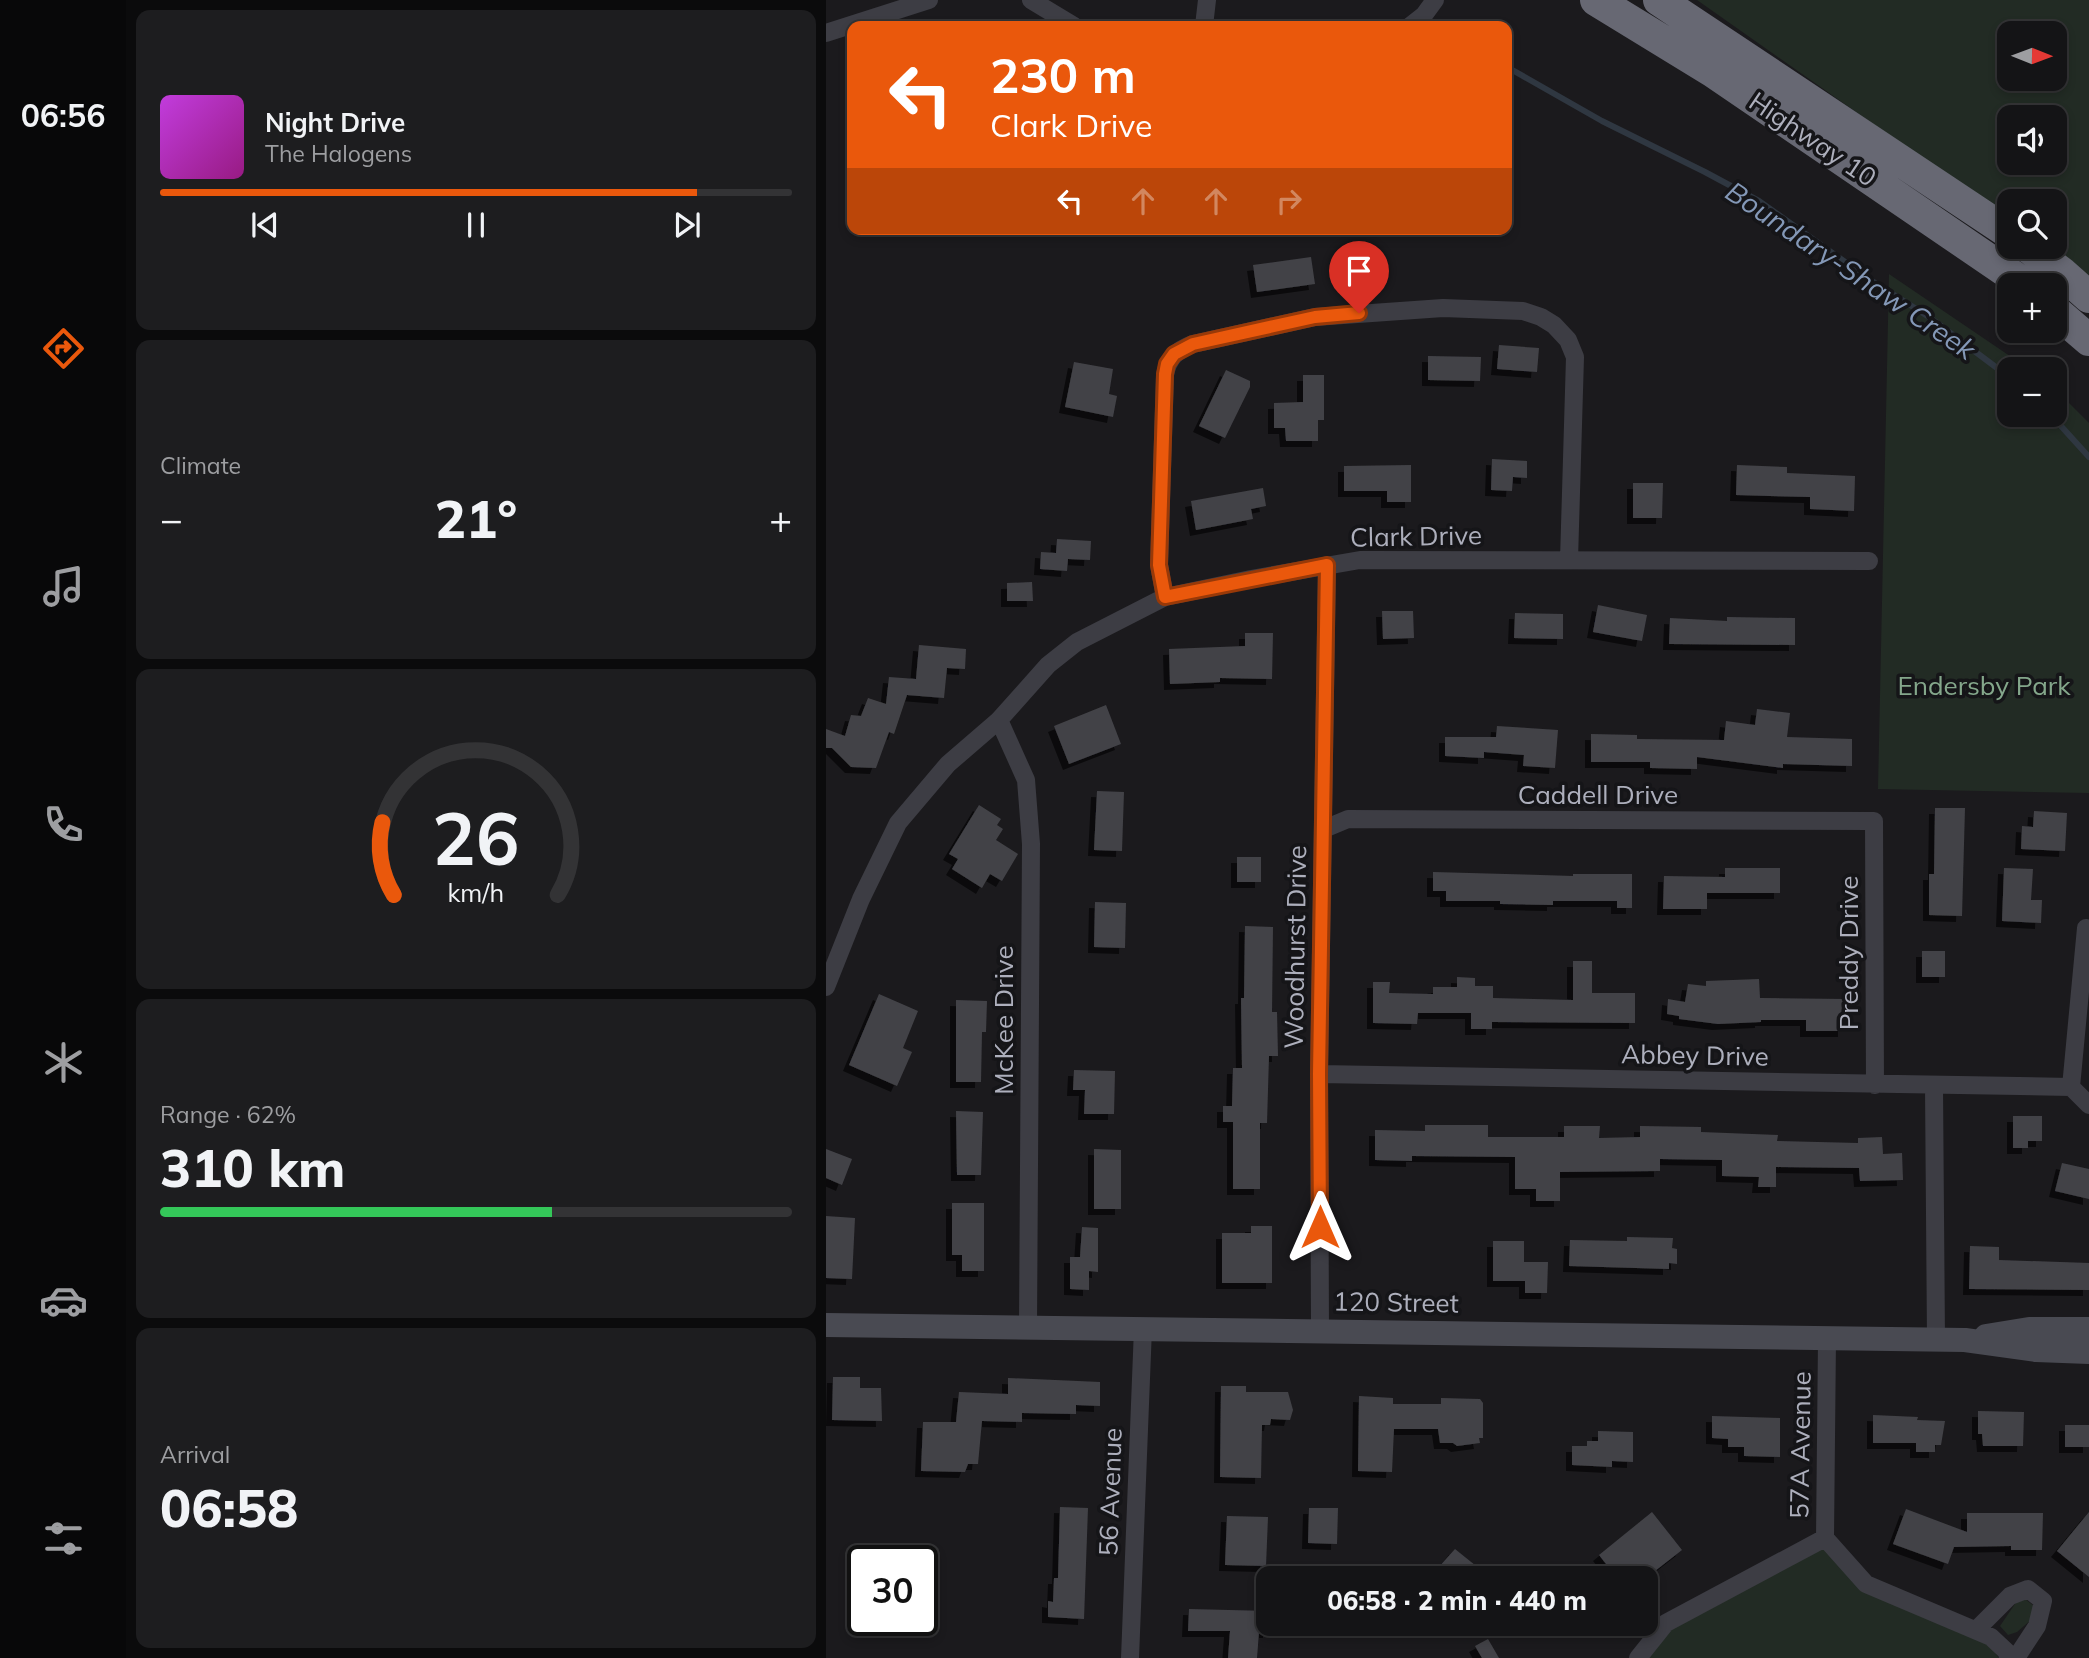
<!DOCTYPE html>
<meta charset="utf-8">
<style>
:root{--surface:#141416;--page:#1d1d1f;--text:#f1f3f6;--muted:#9d9ea1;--line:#333335;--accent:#ea580c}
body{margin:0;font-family:Mulish,sans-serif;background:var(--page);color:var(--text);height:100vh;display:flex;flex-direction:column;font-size:26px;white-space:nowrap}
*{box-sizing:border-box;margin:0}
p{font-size:23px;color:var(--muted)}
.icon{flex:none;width:38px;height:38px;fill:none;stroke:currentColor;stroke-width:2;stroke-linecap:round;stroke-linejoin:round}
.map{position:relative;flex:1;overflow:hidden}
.panel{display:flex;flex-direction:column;gap:10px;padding:10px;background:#0b0b0c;width:700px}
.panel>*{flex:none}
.guide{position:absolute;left:21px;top:21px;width:665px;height:214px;border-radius:14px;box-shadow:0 4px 10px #0003,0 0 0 2px var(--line);background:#ea580c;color:#fff;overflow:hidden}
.needle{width:46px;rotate:91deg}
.tools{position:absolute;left:1171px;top:21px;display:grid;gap:14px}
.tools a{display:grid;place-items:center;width:70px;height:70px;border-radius:14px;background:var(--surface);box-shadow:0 4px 10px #0003,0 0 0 2px var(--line);font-size:35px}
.speed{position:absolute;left:21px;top:1545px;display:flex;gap:14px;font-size:35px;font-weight:700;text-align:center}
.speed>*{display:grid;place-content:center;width:91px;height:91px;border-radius:50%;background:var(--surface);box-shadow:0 4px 10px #0003,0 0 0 2px var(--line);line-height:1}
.speed .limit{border:4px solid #111;border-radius:10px;background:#fff;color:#111}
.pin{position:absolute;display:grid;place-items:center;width:60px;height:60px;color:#fff;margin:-72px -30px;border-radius:50% 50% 50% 0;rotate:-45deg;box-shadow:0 0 7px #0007}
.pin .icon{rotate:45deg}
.me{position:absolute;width:77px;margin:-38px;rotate:0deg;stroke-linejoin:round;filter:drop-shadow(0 0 5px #0008)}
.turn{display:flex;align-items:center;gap:24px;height:147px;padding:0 28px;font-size:32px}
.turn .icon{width:91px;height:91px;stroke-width:2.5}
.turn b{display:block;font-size:49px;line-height:60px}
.lanes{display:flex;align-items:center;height:66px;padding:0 28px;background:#0003;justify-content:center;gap:35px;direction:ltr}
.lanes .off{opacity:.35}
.big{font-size:52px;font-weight:800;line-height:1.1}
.panel .widget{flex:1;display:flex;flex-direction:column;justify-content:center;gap:10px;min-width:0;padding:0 24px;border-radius:14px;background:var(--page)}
.panel .dial{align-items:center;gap:0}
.dial svg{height:182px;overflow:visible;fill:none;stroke:var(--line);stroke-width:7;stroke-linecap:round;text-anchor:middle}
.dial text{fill:var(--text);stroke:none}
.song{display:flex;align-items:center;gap:21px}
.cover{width:84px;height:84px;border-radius:10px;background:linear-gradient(135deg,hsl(290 70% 55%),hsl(310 70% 35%))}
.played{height:7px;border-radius:4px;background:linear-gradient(90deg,var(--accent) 85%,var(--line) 85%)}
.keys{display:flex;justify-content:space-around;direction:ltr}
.heat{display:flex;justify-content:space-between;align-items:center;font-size:38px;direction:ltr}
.charge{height:10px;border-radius:5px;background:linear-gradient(90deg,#34c759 62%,var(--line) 0)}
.trip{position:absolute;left:430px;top:1566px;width:402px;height:70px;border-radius:14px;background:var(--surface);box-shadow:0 4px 10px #0003,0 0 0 2px var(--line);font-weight:800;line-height:70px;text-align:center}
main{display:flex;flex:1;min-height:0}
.dock{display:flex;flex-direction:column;width:126px;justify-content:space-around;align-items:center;background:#080809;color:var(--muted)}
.dock .icon{width:49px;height:49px}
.dock .on{color:var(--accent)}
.dock b{font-size:32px;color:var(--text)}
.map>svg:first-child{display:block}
.green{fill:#222b24;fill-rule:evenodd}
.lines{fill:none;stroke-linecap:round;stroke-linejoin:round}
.stream{stroke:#2f3741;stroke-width:6}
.building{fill:#424247;filter:url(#shadow)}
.street{stroke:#3d3d44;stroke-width:18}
.secondary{stroke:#494a52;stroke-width:24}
.highway{stroke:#676873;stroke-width:32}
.route-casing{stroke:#983908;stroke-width:18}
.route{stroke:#ea580c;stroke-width:12}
.labels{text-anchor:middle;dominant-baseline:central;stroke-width:7;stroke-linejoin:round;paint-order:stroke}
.street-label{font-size:26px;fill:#adafbc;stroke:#151518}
.park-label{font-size:26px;fill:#84a78b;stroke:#151518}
.water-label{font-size:28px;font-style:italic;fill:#8498b7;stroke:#151518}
</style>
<main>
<nav class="dock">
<b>06:56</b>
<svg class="icon on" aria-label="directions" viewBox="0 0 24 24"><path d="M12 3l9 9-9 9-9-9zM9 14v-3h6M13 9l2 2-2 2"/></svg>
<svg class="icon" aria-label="music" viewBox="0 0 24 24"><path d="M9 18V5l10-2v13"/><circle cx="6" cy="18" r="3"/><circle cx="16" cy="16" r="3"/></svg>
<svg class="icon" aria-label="phone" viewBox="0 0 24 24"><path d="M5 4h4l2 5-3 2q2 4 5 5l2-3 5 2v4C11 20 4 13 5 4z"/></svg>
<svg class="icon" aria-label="climate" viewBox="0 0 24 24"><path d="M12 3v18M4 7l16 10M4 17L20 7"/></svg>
<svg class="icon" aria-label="car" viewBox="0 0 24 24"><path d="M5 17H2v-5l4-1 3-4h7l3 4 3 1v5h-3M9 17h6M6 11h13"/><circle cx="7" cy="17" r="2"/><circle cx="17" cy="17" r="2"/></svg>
<svg class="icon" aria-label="filters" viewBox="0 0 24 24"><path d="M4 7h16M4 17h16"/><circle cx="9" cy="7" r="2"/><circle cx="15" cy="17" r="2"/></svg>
</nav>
<section class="panel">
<div class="widget">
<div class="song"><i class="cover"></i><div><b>Night Drive</b><p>The Halogens</p></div></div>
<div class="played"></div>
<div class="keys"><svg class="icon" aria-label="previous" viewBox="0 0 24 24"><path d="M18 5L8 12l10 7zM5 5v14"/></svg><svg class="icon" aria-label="pause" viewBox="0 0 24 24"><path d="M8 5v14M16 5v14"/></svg><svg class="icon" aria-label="next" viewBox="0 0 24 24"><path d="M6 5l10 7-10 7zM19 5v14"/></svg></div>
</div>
<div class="widget"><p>Climate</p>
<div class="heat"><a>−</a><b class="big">21°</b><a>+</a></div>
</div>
<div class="widget dial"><svg viewBox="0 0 100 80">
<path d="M14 69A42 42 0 1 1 86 69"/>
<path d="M14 69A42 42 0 0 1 9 37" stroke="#ea580c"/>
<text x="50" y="56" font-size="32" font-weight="700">26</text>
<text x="50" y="72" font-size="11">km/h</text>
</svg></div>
<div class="widget"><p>Range · 62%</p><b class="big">310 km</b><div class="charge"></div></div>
<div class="widget"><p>Arrival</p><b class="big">06:58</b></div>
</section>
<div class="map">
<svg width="1263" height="1658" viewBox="0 0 1263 1658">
<defs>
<filter id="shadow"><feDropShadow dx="-6" dy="6" stdDeviation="0" flood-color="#0009"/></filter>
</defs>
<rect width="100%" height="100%" fill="#1b1a1d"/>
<!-- green -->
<path class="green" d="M871 0H1263V285L1213 247H1228V201H1183V223L1145 193ZM1183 33H1228V79H1183ZM1183 117H1228V163H1183Z
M1063 274 1203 369H1183V415H1228L1229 389 1263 423V793L1052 789Z
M997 1547 1034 1589 1159 1640 1173 1658H823L847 1627Z
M1199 1599 1208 1606 1206 1619 1191 1632 1182 1635 1174 1626 1191 1601Z"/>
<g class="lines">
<!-- stream -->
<path class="stream" d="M681 67 776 121 879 172 933 201 1046 281 1103 317 1183 377
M1225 415 1263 457"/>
</g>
<!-- building -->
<path class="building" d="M485 257 489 284 431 292 427 265Z
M673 345 713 348 711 372 671 369Z
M602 356 655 357 654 381 602 380Z
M248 362 287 369 283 394 291 396 287 417 239 407Z
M400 370 424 381V387L399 438 373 426Z
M477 375H498V420H492V441H460L459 428H448V403L477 402Z
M666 459 701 461V478L687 477 686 491 665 490Z
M585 465V502H561V491H518V466Z
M911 465 961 467V473L1029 476 1028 511 984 509V497L910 495Z
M807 483H837L836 518H807Z
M437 488 440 506 425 509 427 519 370 530 365 501Z
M231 539 265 541 264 560 242 559 241 571 214 569 215 552 230 553Z
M206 582 207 601H181V583Z
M772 605 821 615 816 641 767 632Z
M556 611H587L588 638 557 639Z
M689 613 737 614V639L688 638Z
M901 617 969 618V645L843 644 844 618 901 621Z
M419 633H447L446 679 394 678V682L344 684 343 649 419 646Z
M93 645 140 649 139 669 121 668 118 698 81 695 68 734 63 732 50 768 25 767 6 748H0V729L19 736 25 715 35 716 42 698 60 704 63 677 90 679Z
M280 705 295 744 243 764 228 726Z
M931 709 964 713 961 737 1026 739V766L957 764V768L871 757V769L824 768V762H765V734L811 735V739L898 740 900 721 929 725Z
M671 726 732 730 729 768 697 766 698 755 658 752V758L619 756V737H670Z
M271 791 298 792 296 851 268 850Z
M153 805 175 819 171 825 177 829 170 840 192 854 176 881 164 874 156 888 126 869 132 859 123 854Z
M1109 808H1139L1136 916 1103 915V874H1108Z
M1208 811 1241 813 1239 851 1195 849 1196 826 1207 827Z
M411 857H435V882H411Z
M899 868H954V893H881V909H837L838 876 899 877Z
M1178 868 1207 869 1205 900H1216L1215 923 1176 921Z
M607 872 747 876V874H806V908H791V901H727V905L674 904V901H620V891H607Z
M269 902 300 903 299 948 268 947Z
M419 926 447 927 446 1012H451L452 1056H443L441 1123H434V1189H407V1122H397V1106H406L407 1068H416L415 998H418Z
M1096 951H1119V977H1096Z
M747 961H766V993H809V1023L666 1022V1029H645V1013H592L591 1024 547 1023V982H564L563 993 607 994V987H631V977L649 978V986H667V998L747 1000Z
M933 979 934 998 1018 999V1031H980V1020H935V1022L892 1024 853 1019V1016L841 1014 842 999 859 1002 862 984 880 986V981Z
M53 994 92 1011 77 1048 86 1052 71 1086 23 1065Z
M130 1000 161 1001 160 1032H156L155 1082H130Z
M248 1070 289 1071 288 1114H258L259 1090H247Z
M130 1111 157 1112 155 1175H131Z
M1187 1116H1216V1141H1202V1148H1187Z
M599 1125H662V1137H738V1126H774L773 1138 814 1137V1126L875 1127V1132L952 1135 951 1141 1032 1143V1138L1056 1137 1057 1154 1076 1153 1077 1180 1034 1181 1033 1168 950 1167V1187H932L933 1177 896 1176V1160L834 1159V1171L734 1172V1201H710V1189H689V1157L586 1156V1161L549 1160V1130L599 1131Z
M0 1149 26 1159 16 1185 0 1178Z
M268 1149 295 1150V1209H268Z
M1236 1163 1263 1169V1199L1229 1191Z
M126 1203H158V1271H136V1255H126Z
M0 1216 29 1218 26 1279 0 1278Z
M425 1226H446V1283H396V1233H425Z
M256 1227 272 1228V1272L263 1271V1290L244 1289V1257H254Z
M801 1237 847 1238 846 1248 851 1249V1264L843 1263V1269L743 1266 744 1240 801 1241Z
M667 1241H698V1262H722L721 1293H699V1281H667Z
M1144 1246 1173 1247V1260L1263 1263V1290L1143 1289Z
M7 1377H34V1388H55L56 1421 6 1420Z
M182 1378 274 1382V1406L250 1405V1414L196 1413V1422L156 1421 152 1464H142L139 1472 95 1471 97 1422H130L133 1392 182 1394Z
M395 1386H420V1392H462L467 1410 464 1420 445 1419 444 1425H436L435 1478 394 1477Z
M533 1396 567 1398V1404H615V1398L654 1399 657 1403V1438H653L654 1443 631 1446 627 1443H614L612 1429H568L566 1472 532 1471Z
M1152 1411 1198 1412 1197 1446H1157L1156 1434H1152Z
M1047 1415 1092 1417 1091 1420 1119 1421 1115 1445H1109V1452H1090V1443H1047Z
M886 1416 954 1418V1457L918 1456V1447H902V1439L886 1438Z
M1239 1425H1263V1447H1239Z
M772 1431 807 1432V1462L786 1461V1467L746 1465V1446H761V1441H772Z
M234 1507 262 1508 258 1619 222 1617V1601L227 1602 228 1578H232Z
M483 1508H512L511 1544 482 1543Z
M1080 1509 1141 1532V1513H1217L1216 1550H1185V1546L1128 1547 1122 1564 1067 1544Z
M826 1512 856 1550 820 1578H791L773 1555Z
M1263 1512V1577L1231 1551Z
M401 1516 442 1517 440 1566 399 1565Z
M629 1549 665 1578H603Z
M363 1609 443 1611V1632H433L431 1658H402L404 1631H362Z
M662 1639 673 1658H656L649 1646Z"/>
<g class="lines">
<!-- street -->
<path class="street" d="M205 0 248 26
M378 26 381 0
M584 26 598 15 609 0
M0 33 103 0
M339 597 333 565 339 375C342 358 351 350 367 344L489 317 617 308 697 311 715 317 728 325 742 340 749 357 743 560
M173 720 200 780 205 844 202 1327
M498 829 522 819 1048 821 1049 1085
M0 987 35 899 72 823 122 764 173 720 222 665 251 642 339 597 425 579 534 560 1043 561
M493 1074 1245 1087 1260 928
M1108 1087 1110 1340
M1245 1087 1263 1105
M494 1330 493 1074 501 565
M1001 1339 999 1538 1040 1584 1165 1637 1181 1652 1182 1658
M1150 1630 1184 1596 1202 1589 1217 1601 1211 1626 1190 1658
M304 1658 317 1328
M812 1658 840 1623 999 1538"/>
<!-- secondary -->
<path class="secondary" d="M0 1325 1139 1340 1210 1350 1263 1352
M1160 1336 1203 1329H1263"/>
<!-- highway -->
<path class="highway" d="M770 0 886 71 1200 285
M833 0 1183 233
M1202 247 1236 273 1263 297
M1228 310 1263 340"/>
</g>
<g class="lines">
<defs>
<path id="route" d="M494 1227 493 1074 501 565 339 597 333 565 339 374 341 364 348 354 367 344 489 317 533 313"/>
</defs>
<!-- route casing -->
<use href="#route" class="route-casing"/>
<!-- route -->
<use href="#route" class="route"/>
</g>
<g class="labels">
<!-- street labels -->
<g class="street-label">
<text transform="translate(987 139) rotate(34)">Highway 10</text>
<text transform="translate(590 536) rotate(-1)">Clark Drive</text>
<text x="772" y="794">Caddell Drive</text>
<text transform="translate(469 947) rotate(-89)">Woodhurst Drive</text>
<text transform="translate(1022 953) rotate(-90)">Preddy Drive</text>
<text transform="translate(177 1020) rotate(-90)">McKee Drive</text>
<text transform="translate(869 1055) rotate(1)">Abbey Drive</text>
<text transform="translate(570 1302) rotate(1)">120 Street</text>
<text transform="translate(974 1445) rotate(-89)">57A Avenue</text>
<text transform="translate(284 1492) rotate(-88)">56 Avenue</text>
</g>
<!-- park labels -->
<g class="park-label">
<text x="1158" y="685">Endersby Park</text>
</g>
<!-- water labels -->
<g class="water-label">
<text transform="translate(1025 270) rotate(34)">Boundary-Shaw Creek</text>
</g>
</g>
</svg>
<div class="tools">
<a><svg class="needle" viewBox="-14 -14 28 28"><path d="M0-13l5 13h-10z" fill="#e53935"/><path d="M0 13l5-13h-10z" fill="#9d9ea1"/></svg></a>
<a><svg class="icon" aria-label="sound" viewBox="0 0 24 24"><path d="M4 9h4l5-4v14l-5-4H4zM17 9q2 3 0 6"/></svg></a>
<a><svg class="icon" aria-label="search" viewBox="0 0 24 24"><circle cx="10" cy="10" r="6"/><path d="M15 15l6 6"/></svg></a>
<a>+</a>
<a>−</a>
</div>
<div class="speed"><div class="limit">30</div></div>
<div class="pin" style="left:533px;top:313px;background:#d93025"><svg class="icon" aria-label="arrive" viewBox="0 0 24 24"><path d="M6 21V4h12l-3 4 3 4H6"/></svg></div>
<svg class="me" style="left:494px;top:1227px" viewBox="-20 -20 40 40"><path d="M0-17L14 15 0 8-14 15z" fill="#ea580c" stroke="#fff" stroke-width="4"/></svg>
<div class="trip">06:58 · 2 min · 440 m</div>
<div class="guide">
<div class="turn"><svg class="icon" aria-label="left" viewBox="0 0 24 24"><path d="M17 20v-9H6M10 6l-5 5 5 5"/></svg><div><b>230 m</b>Clark Drive</div></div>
<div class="lanes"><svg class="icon" aria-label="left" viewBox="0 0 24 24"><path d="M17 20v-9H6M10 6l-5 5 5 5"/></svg><svg class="icon off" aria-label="ahead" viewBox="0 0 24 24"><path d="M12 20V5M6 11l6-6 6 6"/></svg><svg class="icon off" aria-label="ahead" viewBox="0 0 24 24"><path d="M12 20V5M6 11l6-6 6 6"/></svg><svg class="icon off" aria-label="right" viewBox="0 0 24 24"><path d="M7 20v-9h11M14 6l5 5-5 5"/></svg></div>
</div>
</div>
</main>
